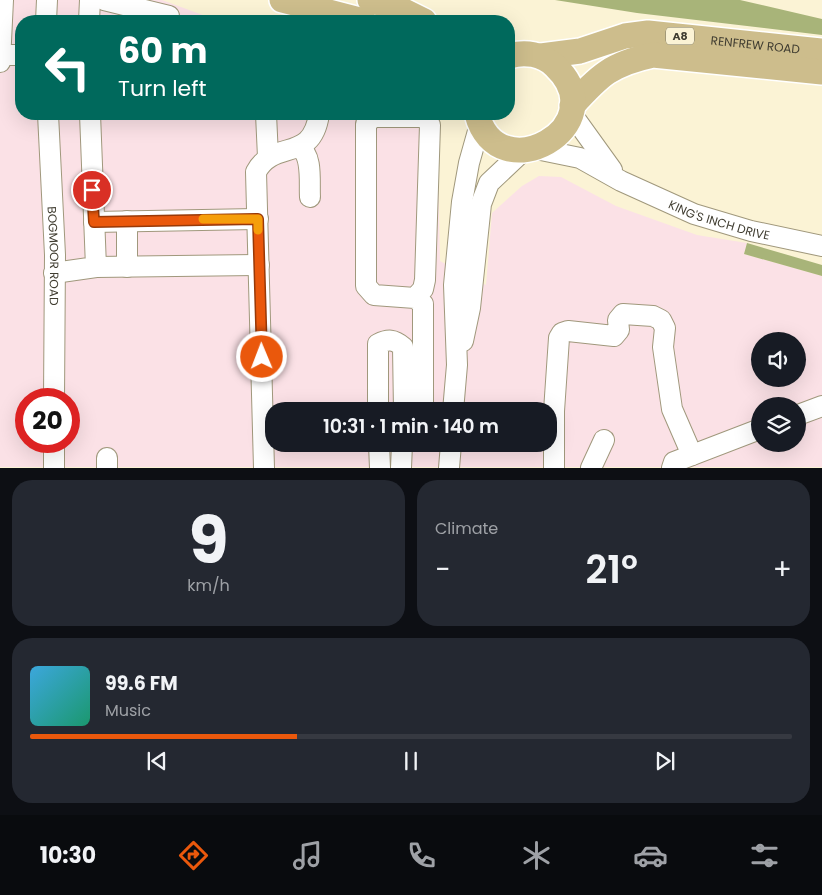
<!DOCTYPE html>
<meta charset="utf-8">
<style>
:root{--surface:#171b24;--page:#242831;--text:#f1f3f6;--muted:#9ea1a6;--line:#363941;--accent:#ea580c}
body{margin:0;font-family:Poppins,sans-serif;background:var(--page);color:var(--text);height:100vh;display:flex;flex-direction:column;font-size:19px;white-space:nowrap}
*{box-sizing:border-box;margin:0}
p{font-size:16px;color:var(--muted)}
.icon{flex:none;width:28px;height:28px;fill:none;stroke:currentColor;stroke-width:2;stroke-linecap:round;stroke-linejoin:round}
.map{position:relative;height:468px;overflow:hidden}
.panel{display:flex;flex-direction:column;gap:12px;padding:12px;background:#0d0f14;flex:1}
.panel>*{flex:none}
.guide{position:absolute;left:15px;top:15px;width:500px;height:105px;border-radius:20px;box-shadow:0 5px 20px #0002;background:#00695c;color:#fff;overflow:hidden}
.controls{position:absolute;left:751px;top:332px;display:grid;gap:10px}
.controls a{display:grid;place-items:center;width:55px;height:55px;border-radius:50%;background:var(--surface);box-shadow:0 5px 20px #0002;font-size:25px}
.speed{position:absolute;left:15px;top:388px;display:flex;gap:10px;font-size:25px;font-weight:700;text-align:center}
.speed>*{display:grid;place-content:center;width:65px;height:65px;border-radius:50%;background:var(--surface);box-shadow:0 5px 20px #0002;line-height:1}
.speed .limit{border:8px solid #d22;background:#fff;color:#111}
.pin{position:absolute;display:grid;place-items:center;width:42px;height:42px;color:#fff;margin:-21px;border:2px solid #fff;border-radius:50%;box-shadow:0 1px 5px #0007}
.me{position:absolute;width:55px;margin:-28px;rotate:359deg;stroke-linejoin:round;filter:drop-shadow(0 0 4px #0008)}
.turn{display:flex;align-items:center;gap:18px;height:105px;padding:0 20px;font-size:22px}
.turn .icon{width:65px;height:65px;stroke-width:2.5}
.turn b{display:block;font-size:35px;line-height:42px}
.big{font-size:38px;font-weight:600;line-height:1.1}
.panel .widget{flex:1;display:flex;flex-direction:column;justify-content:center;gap:8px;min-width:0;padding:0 18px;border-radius:20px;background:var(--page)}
.panel .dial{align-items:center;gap:0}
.dial b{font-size:65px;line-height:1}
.song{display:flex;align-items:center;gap:15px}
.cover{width:60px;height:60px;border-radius:8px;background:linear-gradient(135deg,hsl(200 70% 55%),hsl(160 70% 35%))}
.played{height:5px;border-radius:2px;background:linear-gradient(90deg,var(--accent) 35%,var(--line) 35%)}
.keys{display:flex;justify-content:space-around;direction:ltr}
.heat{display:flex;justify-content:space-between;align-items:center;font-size:28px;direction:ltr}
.panel .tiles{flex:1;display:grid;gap:12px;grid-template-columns:1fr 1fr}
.widget:last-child{grid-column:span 2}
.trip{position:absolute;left:265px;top:402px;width:292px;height:50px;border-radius:20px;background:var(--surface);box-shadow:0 5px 20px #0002;font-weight:600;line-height:50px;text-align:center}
.tab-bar{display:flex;height:80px;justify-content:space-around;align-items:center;background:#090b0e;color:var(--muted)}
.tab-bar .icon{width:35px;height:35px}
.tab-bar .on{color:var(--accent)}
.tab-bar b{font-size:22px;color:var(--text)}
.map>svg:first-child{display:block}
.industrial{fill:#fbe1e6;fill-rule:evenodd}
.forest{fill:#a8b479}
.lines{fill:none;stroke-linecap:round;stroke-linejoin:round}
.minor-casing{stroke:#a0987c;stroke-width:22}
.major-casing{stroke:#fff;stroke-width:28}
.minor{stroke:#fff;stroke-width:20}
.major{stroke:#cdbd8c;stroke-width:25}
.route-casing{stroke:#983908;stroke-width:12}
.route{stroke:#ea580c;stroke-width:9}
.slow{stroke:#f59e0b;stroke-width:9}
.labels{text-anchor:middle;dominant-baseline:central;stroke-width:4;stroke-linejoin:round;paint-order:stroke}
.shield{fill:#fbf3d5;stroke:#787462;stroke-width:1}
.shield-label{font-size:11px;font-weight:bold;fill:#403d31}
.street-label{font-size:12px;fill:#403d31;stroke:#fbf3d5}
</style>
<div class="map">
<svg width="822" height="468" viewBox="0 0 822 468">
<rect width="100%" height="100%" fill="#fbf3d5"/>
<!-- industrial -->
<path class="industrial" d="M0 0H162L219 21H21V114H430L437 118 440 261 486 285 492 213 522 186 539 176 561 177 616 206 697 235 747 243 744 254 822 276V467H0ZM760 341H798V379H760ZM26 399H69V441H26ZM760 406H798V444H760ZM274 411H549V444H274Z"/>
<!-- forest -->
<path class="forest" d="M555 0H740L822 19V35L637 13Z
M747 243 822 265V276L744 254Z"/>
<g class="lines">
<defs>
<g id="minor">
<path d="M104 0 169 16"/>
<path d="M46 21 47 0"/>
<path d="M89 21 90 0"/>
<path d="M0 55H21"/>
<path d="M0 62 3 0"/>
<path d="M571 113 612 170"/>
<path id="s1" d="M48 114 55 255 54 399"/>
<path d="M266 114 268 157"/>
<path d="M300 148C313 156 309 183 310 197"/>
<path id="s2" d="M536 149 580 158 621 181 694 214 751 231 822 246"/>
<path d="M94 222 258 219"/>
<path d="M96 267 259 265"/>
<path d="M127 267V221"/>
<path d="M54 273 96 267 90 114"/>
<path d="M415 298 423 289 425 280 430 125 425 117H373L366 124V286L374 295 415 298 423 304V411"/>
<path d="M463 341 470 308 481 204 489 183 524 150"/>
<path d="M378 411V344C388 339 394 339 403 347L404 411"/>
<path d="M453 411 457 365 454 285 462 202 469 163 480 124"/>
<path d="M798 415 822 406"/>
<path d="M379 444 380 468"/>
<path d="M107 458V468"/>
<path d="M54 468V441"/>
<path d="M264 468 256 172C274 138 312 164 319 114"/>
<path d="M401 468 402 444"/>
<path d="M449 468 451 444"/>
<path d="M554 468V411L559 338 562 333 568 331 614 336 619 330 618 320 623 314 653 316 661 320 665 328 663 347 672 409 692 455"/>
<path d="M591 468 604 440"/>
<path d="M672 468 674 462 760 429"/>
</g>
<g id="major">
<path d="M282 0 364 21"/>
<path d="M370 0 402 10 424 21"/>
<path id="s3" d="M541 56 580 51 625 36 648 33 822 51"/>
<path d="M572 106C600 75 611 64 653 55L822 72"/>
<path d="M477 114C497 193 618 126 555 66 543 54 525 51 509 56"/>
</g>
</defs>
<!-- minor casing -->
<use href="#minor" class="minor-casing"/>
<!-- major casing -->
<use href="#major" class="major-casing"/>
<!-- minor -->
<use href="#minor" class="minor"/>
<!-- major -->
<use href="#major" class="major"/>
</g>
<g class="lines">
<defs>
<path id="route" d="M92 190 94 222 258 219 262 357"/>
</defs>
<!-- route casing -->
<use href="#route" class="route-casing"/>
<!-- route -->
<use href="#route" class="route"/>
<!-- slow -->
<path class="slow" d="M203 219H258V230"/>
</g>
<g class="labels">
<!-- shield labels -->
<rect class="shield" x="666" y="27.5" width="28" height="17" rx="4"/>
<g class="shield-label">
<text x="680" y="36">A8</text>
</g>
<!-- street labels -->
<g class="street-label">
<text stroke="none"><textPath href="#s3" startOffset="218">RENFREW ROAD</textPath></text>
<text stroke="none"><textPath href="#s2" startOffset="198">KING'S INCH DRIVE</textPath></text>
<text stroke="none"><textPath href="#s1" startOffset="142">BOGMOOR ROAD</textPath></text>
</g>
</g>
</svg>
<div class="controls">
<a><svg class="icon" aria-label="sound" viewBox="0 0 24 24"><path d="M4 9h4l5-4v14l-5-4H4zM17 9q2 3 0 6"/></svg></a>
<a><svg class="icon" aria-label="layers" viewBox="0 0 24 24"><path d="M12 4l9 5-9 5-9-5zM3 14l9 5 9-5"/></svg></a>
</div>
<div class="speed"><div class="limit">20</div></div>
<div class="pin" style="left:92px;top:190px;background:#d93025"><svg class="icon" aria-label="arrive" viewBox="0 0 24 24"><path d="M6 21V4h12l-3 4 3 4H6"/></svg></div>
<svg class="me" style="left:262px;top:357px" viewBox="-20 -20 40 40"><circle r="17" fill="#ea580c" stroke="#fff" stroke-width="3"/><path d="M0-11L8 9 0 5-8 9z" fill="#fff"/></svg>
<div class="trip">10:31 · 1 min · 140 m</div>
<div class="guide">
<div class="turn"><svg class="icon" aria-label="left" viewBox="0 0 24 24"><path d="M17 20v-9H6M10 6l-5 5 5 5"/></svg><div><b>60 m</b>Turn left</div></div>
</div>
</div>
<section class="panel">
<div class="tiles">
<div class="widget dial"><b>9</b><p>km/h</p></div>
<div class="widget"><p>Climate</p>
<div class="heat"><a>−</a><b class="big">21°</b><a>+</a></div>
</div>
<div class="widget">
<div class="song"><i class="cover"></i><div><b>99.6 FM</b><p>Music</p></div></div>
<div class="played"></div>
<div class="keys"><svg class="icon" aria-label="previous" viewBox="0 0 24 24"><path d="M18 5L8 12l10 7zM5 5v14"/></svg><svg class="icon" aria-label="pause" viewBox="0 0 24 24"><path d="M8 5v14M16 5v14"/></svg><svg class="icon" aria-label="next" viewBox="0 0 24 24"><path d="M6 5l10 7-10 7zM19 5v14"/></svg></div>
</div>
</div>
</section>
<nav class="tab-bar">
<b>10:30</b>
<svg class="icon on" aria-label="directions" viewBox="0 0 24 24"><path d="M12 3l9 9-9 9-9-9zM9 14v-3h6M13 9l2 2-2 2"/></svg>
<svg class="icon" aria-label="music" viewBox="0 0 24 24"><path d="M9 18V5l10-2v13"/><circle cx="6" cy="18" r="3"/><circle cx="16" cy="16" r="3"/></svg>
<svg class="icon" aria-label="phone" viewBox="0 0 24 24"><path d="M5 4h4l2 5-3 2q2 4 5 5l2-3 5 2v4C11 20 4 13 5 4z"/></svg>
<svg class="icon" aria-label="climate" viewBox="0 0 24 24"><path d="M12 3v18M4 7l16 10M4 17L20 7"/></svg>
<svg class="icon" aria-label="car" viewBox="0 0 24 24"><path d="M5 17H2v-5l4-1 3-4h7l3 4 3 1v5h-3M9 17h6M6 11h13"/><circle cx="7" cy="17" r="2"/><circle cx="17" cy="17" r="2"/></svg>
<svg class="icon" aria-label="filters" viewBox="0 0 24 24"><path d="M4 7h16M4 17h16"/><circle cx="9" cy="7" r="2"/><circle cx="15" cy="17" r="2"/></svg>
</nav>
